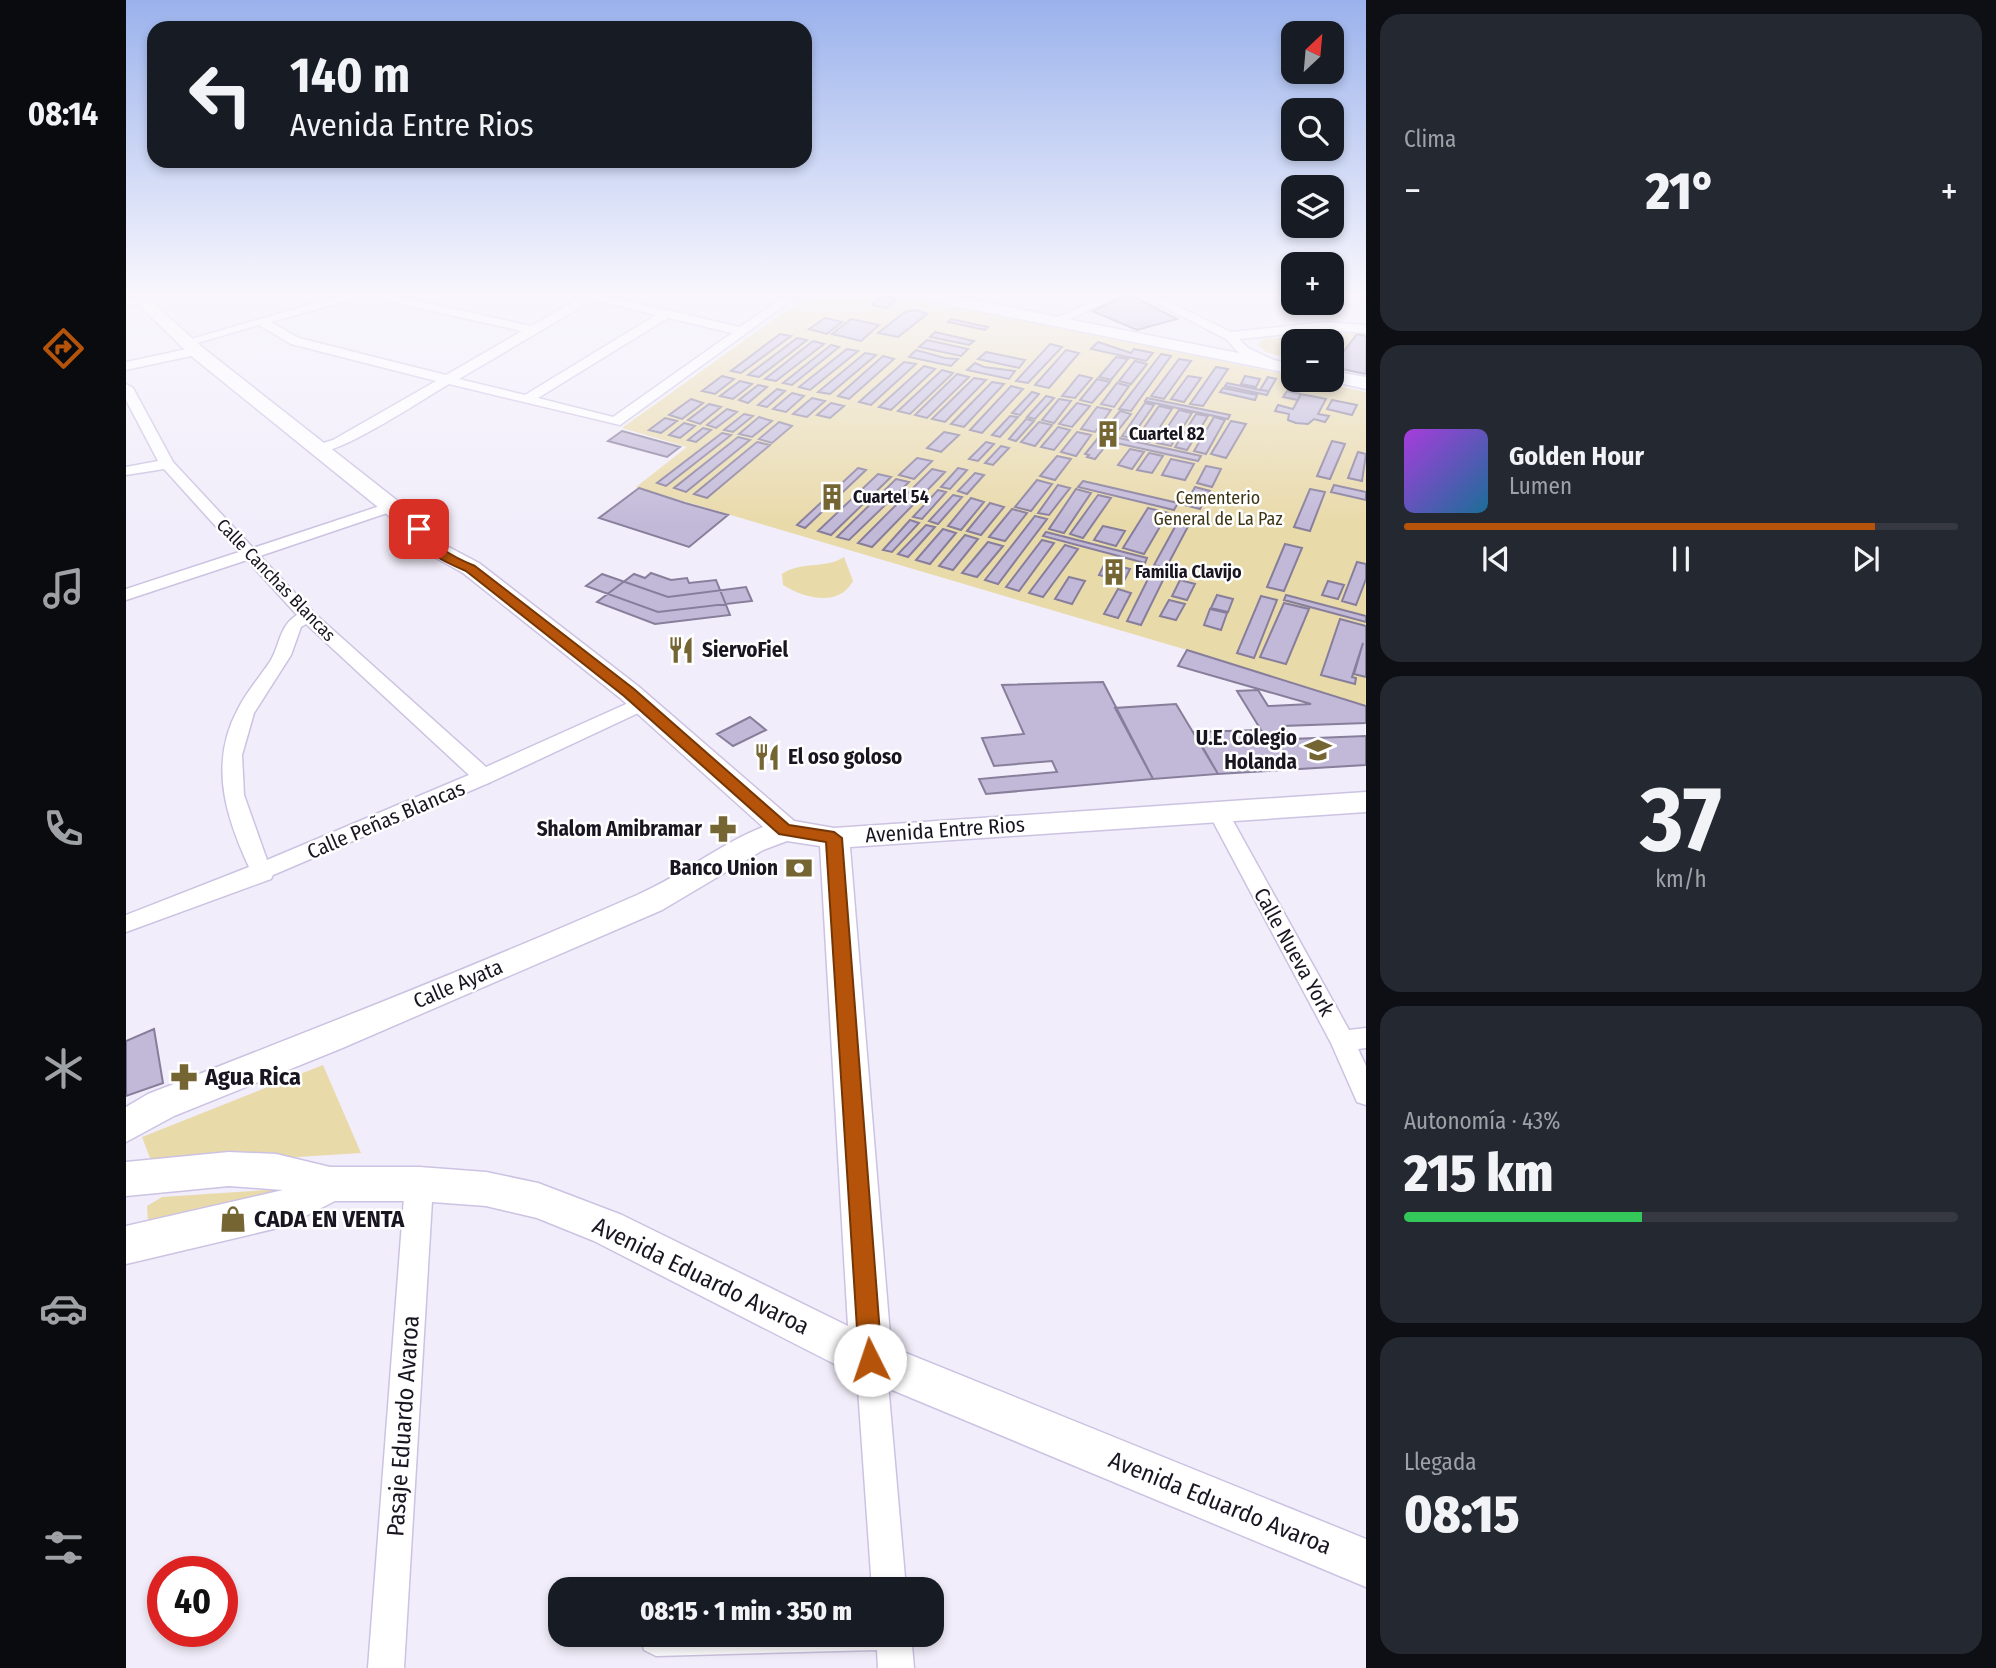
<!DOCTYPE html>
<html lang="es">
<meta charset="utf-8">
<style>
:root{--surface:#171b24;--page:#242831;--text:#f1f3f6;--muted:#9ea1a6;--line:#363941;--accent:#b45309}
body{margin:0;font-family:"Fira Sans Condensed",sans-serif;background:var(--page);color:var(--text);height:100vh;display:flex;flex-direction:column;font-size:26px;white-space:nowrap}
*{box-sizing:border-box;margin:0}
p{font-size:23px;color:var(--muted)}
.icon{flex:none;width:38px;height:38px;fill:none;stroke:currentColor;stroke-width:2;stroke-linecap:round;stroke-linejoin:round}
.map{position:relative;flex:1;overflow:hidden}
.side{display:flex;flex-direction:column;gap:14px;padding:14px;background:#0d0f14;width:630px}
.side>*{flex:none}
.hud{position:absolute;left:21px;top:21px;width:665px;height:147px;border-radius:21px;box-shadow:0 4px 10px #0003;background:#171b24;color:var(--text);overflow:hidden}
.needle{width:46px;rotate:26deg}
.fabs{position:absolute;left:1155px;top:21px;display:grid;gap:14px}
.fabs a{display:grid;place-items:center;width:63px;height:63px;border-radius:14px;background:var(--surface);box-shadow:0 4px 10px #0003;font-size:35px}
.speed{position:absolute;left:21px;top:1556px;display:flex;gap:14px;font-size:35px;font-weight:700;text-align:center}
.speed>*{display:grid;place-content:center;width:91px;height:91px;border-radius:50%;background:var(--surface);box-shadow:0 4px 10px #0003;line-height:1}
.speed .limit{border:10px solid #d22;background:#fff;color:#111}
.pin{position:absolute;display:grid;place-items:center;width:60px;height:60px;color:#fff;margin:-30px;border-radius:14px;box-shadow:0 4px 10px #0006}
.me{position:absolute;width:77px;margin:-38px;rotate:356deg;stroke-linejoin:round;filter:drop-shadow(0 0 5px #0008)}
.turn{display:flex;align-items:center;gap:24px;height:147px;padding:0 28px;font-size:32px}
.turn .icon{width:91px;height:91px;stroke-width:2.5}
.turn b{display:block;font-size:49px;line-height:60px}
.big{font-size:52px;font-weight:800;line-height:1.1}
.side .widget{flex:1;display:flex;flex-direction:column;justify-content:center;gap:10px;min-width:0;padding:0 24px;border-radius:21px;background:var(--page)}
.side .dial{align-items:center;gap:0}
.dial b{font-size:91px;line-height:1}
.song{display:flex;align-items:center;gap:21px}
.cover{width:84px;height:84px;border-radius:10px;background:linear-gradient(135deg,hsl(280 70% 55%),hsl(200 70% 35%))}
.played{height:7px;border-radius:4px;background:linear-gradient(90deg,var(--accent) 85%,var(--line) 85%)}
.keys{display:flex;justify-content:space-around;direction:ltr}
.heat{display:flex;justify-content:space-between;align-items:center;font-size:38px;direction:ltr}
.charge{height:10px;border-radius:5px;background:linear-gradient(90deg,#34c759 43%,var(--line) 0)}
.trip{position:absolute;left:422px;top:1577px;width:396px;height:70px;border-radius:21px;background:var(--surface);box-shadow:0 4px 10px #0003;font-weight:800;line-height:70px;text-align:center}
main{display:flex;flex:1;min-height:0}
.dock{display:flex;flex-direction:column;width:126px;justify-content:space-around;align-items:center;background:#090b0e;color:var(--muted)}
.dock .icon{width:49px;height:49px}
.dock .active{color:var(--accent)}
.dock b{font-size:32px;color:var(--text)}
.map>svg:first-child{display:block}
.green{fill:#e9daa9}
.building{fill:#c2b9d8;stroke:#877e9b;stroke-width:2}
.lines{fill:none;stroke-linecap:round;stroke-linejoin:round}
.street-casing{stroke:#ccc3e2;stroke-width:3}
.secondary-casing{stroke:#ccc3e2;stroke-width:3}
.street{fill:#fff;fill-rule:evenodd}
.secondary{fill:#fff;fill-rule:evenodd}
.route{fill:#b45309;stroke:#753606;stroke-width:2}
.labels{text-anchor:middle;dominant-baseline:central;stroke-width:5;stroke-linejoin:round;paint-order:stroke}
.far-poi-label{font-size:18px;font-weight:bold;fill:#1a1621;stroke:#fff;text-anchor:start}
.far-park-label{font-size:18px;fill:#3e3515;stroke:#fff}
.far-street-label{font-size:18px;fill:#1a1621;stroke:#fff}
.poi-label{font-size:21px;font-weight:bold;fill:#1a1621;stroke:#fff;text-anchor:end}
.street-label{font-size:21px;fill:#1a1621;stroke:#fff}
.near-poi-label{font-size:24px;font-weight:bold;fill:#1a1621;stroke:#fff;text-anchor:start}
.near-street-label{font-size:24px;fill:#1a1621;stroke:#fff}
</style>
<main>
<nav class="dock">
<b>08:14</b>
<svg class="icon active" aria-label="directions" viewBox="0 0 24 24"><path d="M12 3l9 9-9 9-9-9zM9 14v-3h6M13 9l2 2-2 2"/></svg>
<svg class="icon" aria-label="music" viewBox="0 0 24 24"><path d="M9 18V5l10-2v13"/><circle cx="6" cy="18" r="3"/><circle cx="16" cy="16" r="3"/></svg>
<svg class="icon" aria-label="phone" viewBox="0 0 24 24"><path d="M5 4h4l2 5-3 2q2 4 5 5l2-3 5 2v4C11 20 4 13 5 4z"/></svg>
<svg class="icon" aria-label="climate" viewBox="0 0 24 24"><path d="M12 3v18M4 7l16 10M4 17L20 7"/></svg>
<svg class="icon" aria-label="car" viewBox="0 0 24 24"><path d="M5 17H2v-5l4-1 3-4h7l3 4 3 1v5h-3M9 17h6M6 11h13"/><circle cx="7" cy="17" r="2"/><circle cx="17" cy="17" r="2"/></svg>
<svg class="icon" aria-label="filters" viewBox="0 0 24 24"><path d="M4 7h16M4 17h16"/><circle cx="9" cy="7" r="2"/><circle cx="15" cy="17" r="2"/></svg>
</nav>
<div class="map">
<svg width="1240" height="1668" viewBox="0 0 1240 1668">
<rect width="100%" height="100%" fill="#f1edfa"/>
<!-- green -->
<path class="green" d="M686 292H758L1167 376V380H1183L1240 392V706L1061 650 510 487 561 447 496 428Z
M1200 334H1231L1206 365V341H1167V359L1142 353 1131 345 1138 339Z
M718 557 727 581C712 608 678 598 657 585L656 574C674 561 700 569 718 557Z
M197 1065 235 1153 27 1166 16 1137Z
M186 1187 22 1221 21 1206 36 1197Z"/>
<!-- building -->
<path class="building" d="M1002 294 1051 319 1011 330 966 311Z
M756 296 771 299 761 308 746 305Z
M790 310 801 314 772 337 752 333 779 312Z
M699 318 716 322 701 334 683 329Z
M725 319 753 325 735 341 706 334Z
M825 319 862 327 859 330 822 322Z
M809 332 848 341 843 345 804 337Z
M654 334 665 336 615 373 605 371Z
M1231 334 1240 336V374L1206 367Z
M671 338 681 340 633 377 622 375Z
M801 340 842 349 835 356 793 347Z
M687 341 698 344 650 381 639 379Z
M972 342 1005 353 1008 349 1027 353 1020 361 965 349Z
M924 344 936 347 902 383 890 381Z
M705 345 713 347 666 385 657 383Z
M721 349 732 351 684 390 673 387Z
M790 350 819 358 832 359 825 366 783 357Z
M940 350 953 353 923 388 909 385Z
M860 352 899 360 893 368 852 359Z
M739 353 750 355 704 394 692 392Z
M1035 354 1045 356 1005 411 993 409Z
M757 356 768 359 723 399 712 396Z
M990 357 1002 359 985 380 973 377Z
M1053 359 1065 361 1038 399 1025 396Z
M1009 361 1021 364 1005 384 993 381Z
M778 362 790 364 745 405 733 402Z
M849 363 858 367 889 371 883 379 841 370Z
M798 366 809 369 765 410 753 407Z
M1090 367 1102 369 1077 406 1064 404Z
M816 370 827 373 784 414 772 411Z
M831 374 843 377 801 418 789 415Z
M953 375 966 378 949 398 936 396Z
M596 376 608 379 589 394 576 391Z
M1062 376 1075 378 1058 402 1045 399Z
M1119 376 1134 379 1130 387 1115 384Z
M1142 377 1150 379 1143 391 1134 390Z
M848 378 860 380 819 422 806 419Z
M971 379 984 382 966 403 954 400Z
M614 381 626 384 607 399 594 396Z
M866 382 878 384 838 427 825 424Z
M991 383 1003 386 988 407 975 404Z
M1101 383 1134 390 1143 391 1141 395 1099 386Z
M632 385 641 387 622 403 613 400Z
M885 386 897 389 856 433 844 430Z
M1097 388 1131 395 1129 400 1094 392Z
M651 389 659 391 641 407 632 405Z
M1161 391 1175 394 1172 400 1157 397Z
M906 392 913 394 894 415 886 413Z
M666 393 678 396 660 412 647 409Z
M1175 394 1200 399 1192 414 1203 416 1199 422 1188 419 1182 424 1170 423 1162 420 1163 414 1149 411 1152 405 1167 409Z
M920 396 928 398 909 419 901 417Z
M686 398 699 401 681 417 667 414Z
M1021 398 1104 415 1102 419 1019 401Z
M565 399 577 403 556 419 543 415Z
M933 399 945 401 928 423 916 420Z
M1206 400 1231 405 1226 415 1201 409Z
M705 403 718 406 704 418 691 415Z
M951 403 964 406 946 427 933 424Z
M1019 403 1028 405 1005 438 996 436Z
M583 404 595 407 574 424 562 420Z
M1033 406 1046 409 1024 442 1010 439Z
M971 407 985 410 969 432 955 429Z
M601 409 611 412 590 428 581 425Z
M1053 410 1066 413 1045 446 1031 443Z
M994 411 1005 414 969 459 961 457 963 455 959 454Z
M618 414 627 416 607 432 598 430Z
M1070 414 1082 416 1061 450 1049 447Z
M884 416 892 417 874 437 866 435Z
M633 417 646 421 626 437 613 434Z
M1088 417 1099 420 1080 454 1068 451Z
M539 418 551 421 535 433 523 430Z
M900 419 908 421 890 441 883 439Z
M1105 421 1120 424 1100 458 1085 454Z
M653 422 666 426 646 443 633 439Z
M913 422 926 425 909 446 895 442Z
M558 423 569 426 554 438 543 435Z
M932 427 944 430 928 450 915 447Z
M577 428 585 430 570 442 562 440Z
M496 431 554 447 541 457 482 441Z
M818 432 833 435 815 452 801 448Z
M951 432 965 435 950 456 935 452Z
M596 433 605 435 540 486 531 483Z
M612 437 624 440 560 492 548 488Z
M993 438 1075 456 1072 461 990 443Z
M1206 441 1219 444 1204 479 1191 476Z
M631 442 644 445 581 498 568 494Z
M860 442 868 444 852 461 843 459Z
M875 446 883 448 867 465 859 463Z
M1004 449 1018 452 1006 469 992 465Z
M1232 452 1240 454 1236 481 1222 478Z
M1023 453 1037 456 1026 473 1011 470Z
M931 456 945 459 929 480 914 476Z
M791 458 806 461 788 479 773 475Z
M1045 459 1068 464 1059 480 1036 475Z
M1080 466 1095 469 1086 487 1071 483Z
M732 468 740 470 679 528 671 525Z
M832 468 841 470 824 489 815 487Z
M806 469 819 472 746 547 732 543Z
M849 473 858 475 841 494 832 491Z
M752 474 765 477 705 535 692 531Z
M770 479 783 482 723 540 711 537Z
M911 480 926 484 905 511 889 507Z
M957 481 1052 503 1048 510 952 487Z
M932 485 944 488 923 515 912 513Z
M1208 485 1240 492V500L1205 492Z
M1069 487 1084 491 1074 509 1059 505Z
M513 488 559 503 602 515 563 547 473 518Z
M950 489 965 493 938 533 923 529Z
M1184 489 1199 492 1184 531 1168 527Z
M812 490 820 492 796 519 787 517Z
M827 495 836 497 812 524 803 521Z
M972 495 985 498 957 538 944 534Z
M845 498 858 502 835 530 822 526Z
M864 503 878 507 855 535 841 531Z
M1022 508 1042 513 1018 554 997 548Z
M886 509 901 513 879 541 863 537Z
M909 516 921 519 872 584 859 580Z
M1055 516 1066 519 1040 568 1028 565Z
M784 520 793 523 766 552 757 550Z
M800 525 809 527 782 557 772 554Z
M977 526 999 531 990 546 968 540Z
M817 529 830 533 804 564 790 560Z
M920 532 1021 558 1019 563 917 536Z
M839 535 852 539 827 570 813 566Z
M916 540 928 543 893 591 880 587Z
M862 542 877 546 851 577 836 573Z
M1159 544 1176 548 1158 591 1141 587Z
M939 545 952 549 917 597 903 593Z
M1231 562 1240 564V579L1230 605 1216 601Z
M979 563 1004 569 998 581 973 575Z
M1027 569 1041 572 1015 625 1001 621Z
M525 573 545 580 561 578 563 583 590 580 604 615 529 624 471 602 508 574 519 578Z
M476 574 542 597 620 587 626 601 532 612 460 586Z
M943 577 959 581 946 604 929 599Z
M1054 580 1069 584 1061 600 1046 596Z
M1202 581 1218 585 1212 599 1196 595Z
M992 589 1005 593 992 618 978 614Z
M1091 595 1107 599 1102 612 1085 608Z
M1160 595 1240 616V622L1158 600Z
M1135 596 1151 600 1128 658 1111 653Z
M1043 600 1059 604 1050 620 1034 616Z
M1158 603 1183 609 1160 664 1134 657Z
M1084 609 1101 613 1095 630 1078 625Z
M1214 619 1240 626V677L1228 674 1237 643 1226 677 1230 678 1229 684 1195 675Z
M1061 650 1240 706V723L1157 726 1165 739 1240 736V765L1092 774 1068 732 1135 730 1111 691 1132 690 1142 706 1185 704 1052 666Z
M977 682 1027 779 860 794 853 779 931 772 926 761 868 766 856 738 898 734 876 685Z
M1050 704 1092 774 1027 779 989 708Z
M624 717 640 730 607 746 591 734Z
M28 1029 37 1083 0 1096V1041Z"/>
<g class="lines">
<defs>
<path id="street" d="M226 292H252L405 326 461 294 479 292 476 295 614 327 664 292H677L494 425 323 384C299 398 211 457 188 452V446L207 440 310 381 165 344 133 325 61 346 55 342ZM238 296 396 331 320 375 173 338 145 322ZM467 300 530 315 399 395 333 379ZM542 318 606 333 487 417 412 398Z
M987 292H1002L934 324 924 321Z
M1009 292H1023L1105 332 1201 322 1240 325V333L1201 330 1113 339 1122 348 1152 362V368L1148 369 1114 354 1100 339Z
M15 297 19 298V302L0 306V300Z
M70 347 76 351 74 354 0 370V362Z
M0 384 7 388 47 462 127 548 260 504H270V510L134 556 187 612 360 767 509 700H523L525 704 523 708 365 782 147 875 145 879 0 932V915L123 867C99 815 83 763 112 709 121 691 134 677 145 660 154 644 154 625 171 615L121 560 0 600V589L113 552 38 469 0 475V467L32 461 0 400ZM180 624 343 775 141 860 118 795 116 755 128 713 165 655 175 627Z
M1092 805 1102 812 1223 1030 1240 1028V1048L1232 1049 1240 1066V1105L1231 1102 1205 1043 1082 812Z
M293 1172 303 1175 307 1184 278 1668H242L279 1184 283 1175Z
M745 1345 756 1349 760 1360 780 1589H746L730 1360 734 1349Z
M514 1634H785L788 1668H752L751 1650 530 1656 518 1650Z"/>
<path id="secondary" d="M0 292H15L76 347 301 524 317 544 353 563 512 686 668 821 708 828 1240 792V812L724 847 765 1347 1240 1539V1587L730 1375 468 1241 411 1218 360 1206 293 1201H209L160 1226 0 1264V1226L157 1190 103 1186 0 1196V1162L103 1152 150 1154 204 1167H293L360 1172 412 1183 496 1215 722 1326 694 846 661 841 637 850 536 910 214 1049 48 1116 0 1142V1107L22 1094C186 1030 350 966 511 895 555 876 592 845 637 827L494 698 337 573 301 553 284 533 64 355Z
M776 292H808L1167 364V374L784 297Z
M1206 371 1240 377V389L1200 380H1206Z"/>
</defs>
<!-- street casing -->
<use href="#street" class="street-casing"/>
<!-- secondary casing -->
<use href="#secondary" class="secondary-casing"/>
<!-- street -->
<use href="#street" class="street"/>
<!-- secondary -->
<use href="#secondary" class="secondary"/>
</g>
<!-- sky -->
<linearGradient id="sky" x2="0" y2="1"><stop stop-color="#9ab2ec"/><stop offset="0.56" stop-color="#f9f7fd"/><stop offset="1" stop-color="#f9f7fd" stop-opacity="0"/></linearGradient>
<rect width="1240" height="525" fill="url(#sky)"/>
<!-- route -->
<path class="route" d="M293 525 297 526C310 548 325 556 349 566L508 689 663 825 708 832 716 838 756 1360 753 1368 744 1371 736 1368 733 1360 700 842 653 834 498 696 340 571C316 561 299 553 287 529Z"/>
<!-- icons -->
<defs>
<symbol id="building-bare" viewBox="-9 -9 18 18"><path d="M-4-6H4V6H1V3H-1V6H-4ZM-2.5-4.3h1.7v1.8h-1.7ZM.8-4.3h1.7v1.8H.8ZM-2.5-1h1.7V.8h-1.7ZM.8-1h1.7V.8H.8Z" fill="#746533" stroke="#fff" stroke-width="2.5" paint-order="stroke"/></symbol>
<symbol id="restaurant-bare" viewBox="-9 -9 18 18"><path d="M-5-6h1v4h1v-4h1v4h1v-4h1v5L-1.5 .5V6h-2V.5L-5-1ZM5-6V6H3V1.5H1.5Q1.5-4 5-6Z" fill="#746533" stroke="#fff" stroke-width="2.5" paint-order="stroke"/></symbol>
<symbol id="school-bare" viewBox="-9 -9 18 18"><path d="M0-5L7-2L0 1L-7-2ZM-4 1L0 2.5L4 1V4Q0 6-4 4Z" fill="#746533" stroke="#fff" stroke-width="2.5" paint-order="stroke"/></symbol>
<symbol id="pharmacy-bare" viewBox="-9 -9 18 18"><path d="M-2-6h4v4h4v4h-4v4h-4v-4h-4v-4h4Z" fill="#746533" stroke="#fff" stroke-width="2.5" paint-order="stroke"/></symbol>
<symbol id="bank-bare" viewBox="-9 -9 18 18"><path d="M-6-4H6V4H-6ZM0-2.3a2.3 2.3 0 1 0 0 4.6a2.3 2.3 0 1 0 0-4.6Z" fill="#746533" stroke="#fff" stroke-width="2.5" paint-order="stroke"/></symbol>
<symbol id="shop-bare" viewBox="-9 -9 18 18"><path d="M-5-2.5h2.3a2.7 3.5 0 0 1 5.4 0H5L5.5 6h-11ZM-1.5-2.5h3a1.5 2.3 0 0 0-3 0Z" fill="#746533" stroke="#fff" stroke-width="2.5" paint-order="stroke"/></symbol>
</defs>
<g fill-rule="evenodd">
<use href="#building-bare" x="963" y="415" width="38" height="38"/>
<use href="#building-bare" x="687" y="478" width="38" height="38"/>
<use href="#building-bare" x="969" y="553" width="38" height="38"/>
<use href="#restaurant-bare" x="536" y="631" width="38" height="38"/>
<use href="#school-bare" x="1173" y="731" width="38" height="38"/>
<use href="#restaurant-bare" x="622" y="738" width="38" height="38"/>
<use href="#pharmacy-bare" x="578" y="810" width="38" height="38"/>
<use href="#bank-bare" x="654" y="849" width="38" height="38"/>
<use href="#pharmacy-bare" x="39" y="1058" width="38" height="38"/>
<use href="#shop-bare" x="88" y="1200" width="38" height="38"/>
</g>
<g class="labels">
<!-- far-poi labels -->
<g class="far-poi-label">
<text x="1003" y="434">Cuartel 82</text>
<text x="727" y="497">Cuartel 54</text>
<text x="1009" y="572">Familia Clavijo</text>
</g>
<!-- far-park labels -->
<g class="far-park-label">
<text x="1092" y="498">Cementerio<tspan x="1092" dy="21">General de La Paz</tspan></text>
</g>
<!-- far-street labels -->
<g class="far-street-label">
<text transform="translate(150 580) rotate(46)">Calle Canchas Blancas</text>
</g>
<!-- poi labels -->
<g class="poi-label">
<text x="576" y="650" text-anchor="start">SiervoFiel</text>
<text x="1171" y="738">U.E. Colegio<tspan x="1171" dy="24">Holanda</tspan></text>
<text x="662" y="757" text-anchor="start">El oso goloso</text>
<text x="576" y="829">Shalom Amibramar</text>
<text x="652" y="868">Banco Union</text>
</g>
<!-- street labels -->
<g class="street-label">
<text transform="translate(260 820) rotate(-23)">Calle Peñas Blancas</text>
<text transform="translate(819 830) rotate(-4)">Avenida Entre Rios</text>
<text transform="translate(1168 952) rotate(61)">Calle Nueva York</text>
<text transform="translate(332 984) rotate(-23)">Calle Ayata</text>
</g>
<!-- near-poi labels -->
<g class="near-poi-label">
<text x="79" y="1077">Agua Rica</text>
<text x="128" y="1219">CADA EN VENTA</text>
</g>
<!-- near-street labels -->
<g class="near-street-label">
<text transform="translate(575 1276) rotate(26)">Avenida Eduardo Avaroa</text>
<text transform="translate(277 1426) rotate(-86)">Pasaje Eduardo Avaroa</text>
<text transform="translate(1094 1503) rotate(22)">Avenida Eduardo Avaroa</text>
</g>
</g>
</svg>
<div class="fabs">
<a><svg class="needle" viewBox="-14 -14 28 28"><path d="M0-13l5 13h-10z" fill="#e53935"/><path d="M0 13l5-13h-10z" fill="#9ea1a6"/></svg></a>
<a><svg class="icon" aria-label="search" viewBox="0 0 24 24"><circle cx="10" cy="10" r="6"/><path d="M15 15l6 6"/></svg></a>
<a><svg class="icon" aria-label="layers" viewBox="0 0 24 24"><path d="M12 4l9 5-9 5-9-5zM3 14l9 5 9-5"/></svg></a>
<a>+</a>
<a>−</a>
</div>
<div class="speed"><div class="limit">40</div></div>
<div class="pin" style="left:293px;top:529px;background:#d93025"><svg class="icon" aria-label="arrive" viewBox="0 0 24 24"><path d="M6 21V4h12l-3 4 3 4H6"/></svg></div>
<svg class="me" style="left:744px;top:1360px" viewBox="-20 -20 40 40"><circle r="19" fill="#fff"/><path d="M0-13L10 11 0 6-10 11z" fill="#b45309"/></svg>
<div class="trip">08:15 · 1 min · 350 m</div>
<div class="hud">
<div class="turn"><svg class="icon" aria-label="left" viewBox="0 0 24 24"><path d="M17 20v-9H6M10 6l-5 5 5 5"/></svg><div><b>140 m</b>Avenida Entre Rios</div></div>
</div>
</div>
<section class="side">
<div class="widget"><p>Clima</p>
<div class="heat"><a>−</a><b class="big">21°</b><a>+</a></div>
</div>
<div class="widget">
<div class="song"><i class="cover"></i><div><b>Golden Hour</b><p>Lumen</p></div></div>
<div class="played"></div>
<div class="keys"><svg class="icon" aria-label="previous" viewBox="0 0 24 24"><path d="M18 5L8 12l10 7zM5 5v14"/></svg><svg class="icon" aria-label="pause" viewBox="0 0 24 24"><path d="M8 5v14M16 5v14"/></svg><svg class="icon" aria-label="next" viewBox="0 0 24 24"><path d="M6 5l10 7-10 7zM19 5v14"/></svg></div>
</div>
<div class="widget dial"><b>37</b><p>km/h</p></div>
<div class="widget"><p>Autonomía · 43%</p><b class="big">215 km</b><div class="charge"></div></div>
<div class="widget"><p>Llegada</p><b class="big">08:15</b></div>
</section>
</main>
